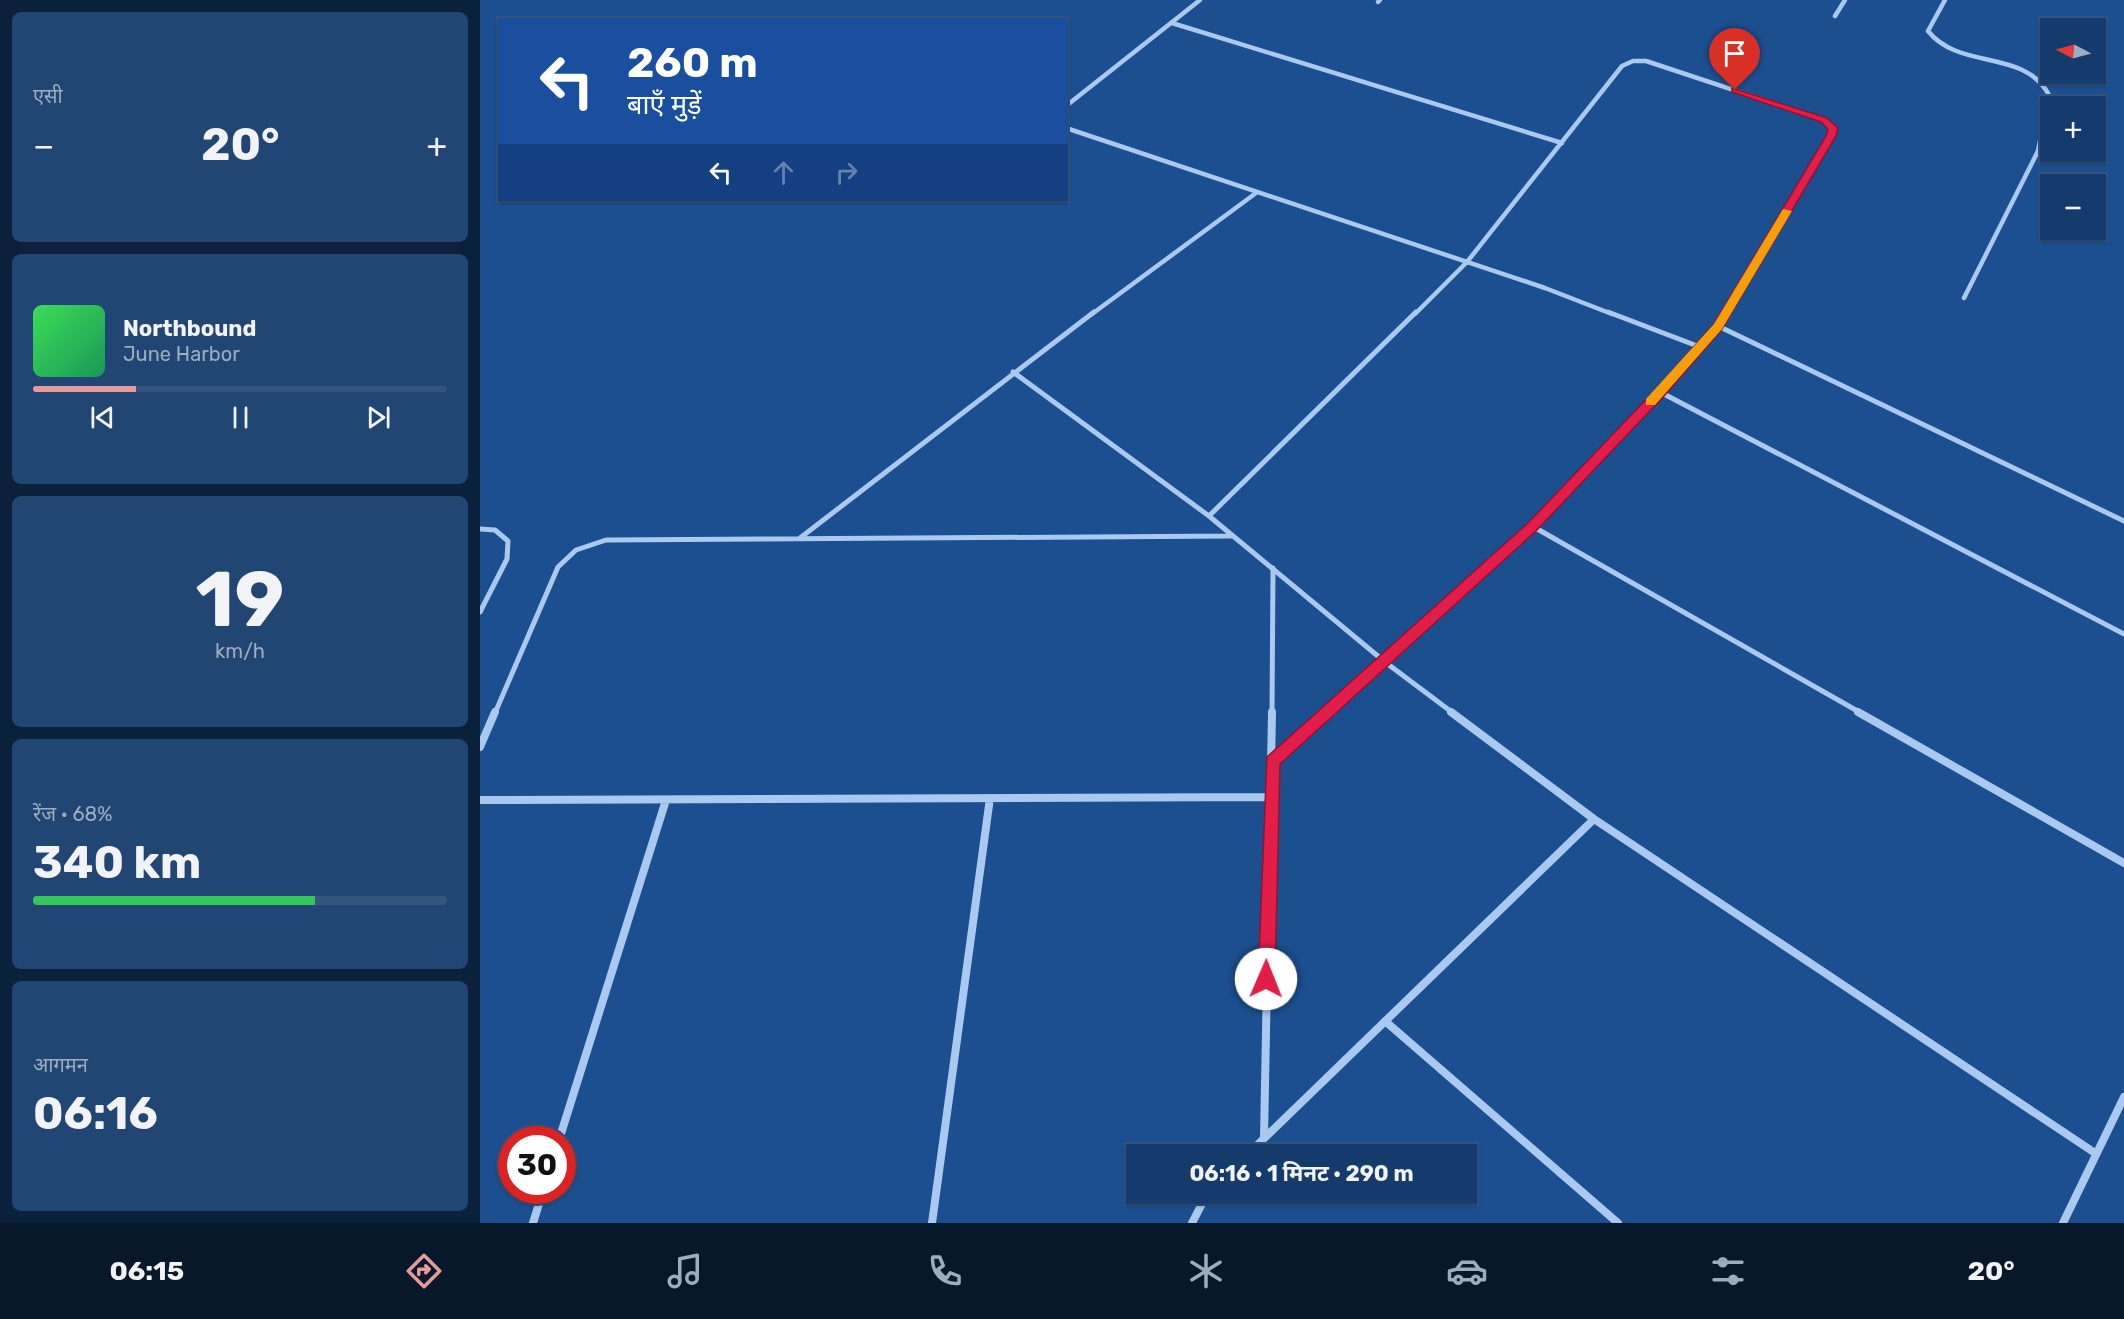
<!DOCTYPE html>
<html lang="hi">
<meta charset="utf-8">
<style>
:root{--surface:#143b6b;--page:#214673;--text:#f1f3f6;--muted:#9dadc1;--line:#33557e;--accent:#e69b98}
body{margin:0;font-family:Rubik,"Noto Sans Devanagari",sans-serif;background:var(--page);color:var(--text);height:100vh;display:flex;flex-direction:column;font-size:22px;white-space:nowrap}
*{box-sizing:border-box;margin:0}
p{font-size:20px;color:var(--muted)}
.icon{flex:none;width:33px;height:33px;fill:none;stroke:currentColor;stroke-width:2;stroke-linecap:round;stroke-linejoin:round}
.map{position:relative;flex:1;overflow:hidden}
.sheet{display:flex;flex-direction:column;gap:12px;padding:12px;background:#0b203b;width:480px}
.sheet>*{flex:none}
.hud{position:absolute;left:18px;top:18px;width:570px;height:183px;border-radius:0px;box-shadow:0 2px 4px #0004,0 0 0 2px var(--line);background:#1a4fa0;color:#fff;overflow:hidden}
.needle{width:39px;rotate:276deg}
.controls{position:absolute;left:1560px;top:18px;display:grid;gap:12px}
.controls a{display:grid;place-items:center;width:66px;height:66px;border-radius:0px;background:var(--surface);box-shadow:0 2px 4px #0004,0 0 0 2px var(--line);font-size:30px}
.speed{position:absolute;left:18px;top:1126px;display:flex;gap:12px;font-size:30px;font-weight:700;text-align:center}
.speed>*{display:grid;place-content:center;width:78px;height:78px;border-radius:50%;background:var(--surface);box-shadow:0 2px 4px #0004,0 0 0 2px var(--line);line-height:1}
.speed .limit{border:9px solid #d22;background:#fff;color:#111}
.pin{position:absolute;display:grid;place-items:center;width:51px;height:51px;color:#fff;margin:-62px -26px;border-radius:50% 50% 50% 0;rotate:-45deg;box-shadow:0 0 6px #0007}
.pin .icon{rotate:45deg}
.me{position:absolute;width:66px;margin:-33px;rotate:1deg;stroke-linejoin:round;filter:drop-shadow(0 0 4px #0008)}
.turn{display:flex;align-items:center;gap:21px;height:126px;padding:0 30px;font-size:27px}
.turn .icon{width:78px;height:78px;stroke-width:2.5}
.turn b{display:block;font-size:42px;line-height:51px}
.lanes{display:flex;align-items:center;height:57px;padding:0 30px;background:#0003;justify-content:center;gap:30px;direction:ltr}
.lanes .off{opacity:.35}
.big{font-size:45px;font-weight:700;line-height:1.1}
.sheet .card{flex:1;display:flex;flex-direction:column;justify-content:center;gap:9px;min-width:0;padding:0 21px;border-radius:9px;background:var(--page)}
.sheet .dial{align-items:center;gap:0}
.dial b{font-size:78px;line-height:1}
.song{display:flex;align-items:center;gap:18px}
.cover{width:72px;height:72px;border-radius:9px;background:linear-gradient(135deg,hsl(130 70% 55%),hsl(150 70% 35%))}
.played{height:6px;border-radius:3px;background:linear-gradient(90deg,var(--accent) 25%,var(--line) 25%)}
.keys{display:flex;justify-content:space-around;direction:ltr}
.heat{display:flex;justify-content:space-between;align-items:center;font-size:33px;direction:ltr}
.charge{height:9px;border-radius:4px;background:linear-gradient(90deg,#34c759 68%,var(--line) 0)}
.trip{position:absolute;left:646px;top:1144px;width:351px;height:60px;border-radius:0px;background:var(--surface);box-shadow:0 2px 4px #0004,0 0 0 2px var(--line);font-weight:700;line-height:60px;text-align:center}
.menu{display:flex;height:96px;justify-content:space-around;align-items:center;background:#08182b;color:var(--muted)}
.menu .icon{width:42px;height:42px}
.menu .on{color:var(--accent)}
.menu b{font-size:27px;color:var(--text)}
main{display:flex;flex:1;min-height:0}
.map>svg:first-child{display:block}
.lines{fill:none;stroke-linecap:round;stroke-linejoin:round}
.minor-far2{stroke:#a9c9ee;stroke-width:4.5}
.minor-far1{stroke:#a9c9ee;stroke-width:5}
.minor{stroke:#a9c9ee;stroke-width:8}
.route{fill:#e11d48;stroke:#92132f;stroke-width:1.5}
.slow{fill:#f59e0b}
</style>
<main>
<section class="sheet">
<div class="card"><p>एसी</p>
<div class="heat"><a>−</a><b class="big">20°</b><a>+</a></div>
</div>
<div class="card">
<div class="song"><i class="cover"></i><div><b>Northbound</b><p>June Harbor</p></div></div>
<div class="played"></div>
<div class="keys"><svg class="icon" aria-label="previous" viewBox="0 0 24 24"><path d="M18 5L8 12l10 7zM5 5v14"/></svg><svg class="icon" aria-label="pause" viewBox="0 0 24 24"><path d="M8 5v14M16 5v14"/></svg><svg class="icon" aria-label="next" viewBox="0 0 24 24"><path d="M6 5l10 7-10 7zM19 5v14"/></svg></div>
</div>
<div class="card dial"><b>19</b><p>km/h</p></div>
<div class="card"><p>रेंज · 68%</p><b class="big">340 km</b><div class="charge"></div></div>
<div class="card"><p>आगमन</p><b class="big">06:16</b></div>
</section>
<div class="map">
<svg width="1644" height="1223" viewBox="0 0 1644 1223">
<rect width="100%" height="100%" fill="#1b4f8f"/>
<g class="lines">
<!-- minor-far2 -->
<path class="minor-far2" d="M1465 0 1448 31C1480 71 1544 48 1569 95L1558 151 1484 298
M898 2 900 0
M1355 16 1365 0
M692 23 1082 143
M586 106 720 0
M586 128 1065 288 1132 314
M612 314 776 193
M935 314 987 262 1142 66 1153 61H1166L1344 120 1353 128 1351 136 1245 314"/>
<!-- minor-far1 -->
<path class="minor-far1" d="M1128 312 1220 347
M1238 326 1644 521
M533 372 729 516 905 662 973 713
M1180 392 1644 634
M729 516 936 312
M1052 526 1381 713
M0 529 15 530 28 541 27 559 0 612
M320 538 614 312
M15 713 78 567 96 550 126 540 752 536
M792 713 793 568
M845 713 1052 526 1180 392 1238 326 1246 312"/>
<!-- minor -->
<path class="minor" d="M971 712 1114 819 1615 1153
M1378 712 1644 863
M0 747 15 712
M792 761 847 712
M0 800 789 797
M905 1021 1138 1223
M784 1138 792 712
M79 1140 186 800
M767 1155 1114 819
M53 1223 63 1191
M452 1223 510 798
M712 1223 727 1194
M1583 1223 1644 1097"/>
</g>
<!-- route -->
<path class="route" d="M1252 88 1347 118 1358 128 1356 136 1242 329 1185 395 1057 530 800 764 795 979 792 984 786 987 781 984 778 979 787 757 1048 523 1176 389 1234 324 1346 136 1348 129 1341 122 1252 92Z"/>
<!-- slow -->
<path class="slow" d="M1303 209 1312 211 1242 329 1175 405H1166V399L1234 324Z"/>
</svg>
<div class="controls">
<a><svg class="needle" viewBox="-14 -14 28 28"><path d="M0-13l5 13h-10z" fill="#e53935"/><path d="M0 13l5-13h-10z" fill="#9dadc1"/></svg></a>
<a>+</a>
<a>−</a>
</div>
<div class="speed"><div class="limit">30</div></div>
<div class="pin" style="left:1255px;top:90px;background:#d93025"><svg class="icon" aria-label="arrive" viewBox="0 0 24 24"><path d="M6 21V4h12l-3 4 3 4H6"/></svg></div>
<svg class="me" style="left:786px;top:979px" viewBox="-20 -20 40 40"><circle r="19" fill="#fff"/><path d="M0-13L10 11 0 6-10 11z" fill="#e11d48"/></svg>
<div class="trip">06:16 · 1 मिनट · 290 m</div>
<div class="hud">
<div class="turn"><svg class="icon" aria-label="left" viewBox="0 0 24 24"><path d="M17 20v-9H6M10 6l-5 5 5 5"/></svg><div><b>260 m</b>बाएँ मुड़ें</div></div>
<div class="lanes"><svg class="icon" aria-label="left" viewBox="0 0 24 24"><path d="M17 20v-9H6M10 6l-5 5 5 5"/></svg><svg class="icon off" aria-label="ahead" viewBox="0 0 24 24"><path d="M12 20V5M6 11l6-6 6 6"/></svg><svg class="icon off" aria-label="right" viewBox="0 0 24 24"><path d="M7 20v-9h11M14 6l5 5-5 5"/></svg></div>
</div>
</div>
</main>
<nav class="menu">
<b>06:15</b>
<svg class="icon on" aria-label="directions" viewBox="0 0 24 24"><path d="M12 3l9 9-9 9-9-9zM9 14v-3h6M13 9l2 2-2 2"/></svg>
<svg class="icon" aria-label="music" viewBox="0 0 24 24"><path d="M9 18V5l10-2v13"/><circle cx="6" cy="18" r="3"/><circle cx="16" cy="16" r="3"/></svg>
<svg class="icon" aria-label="phone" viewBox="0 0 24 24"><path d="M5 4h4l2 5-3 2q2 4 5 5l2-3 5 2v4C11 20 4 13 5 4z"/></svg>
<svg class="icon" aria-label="climate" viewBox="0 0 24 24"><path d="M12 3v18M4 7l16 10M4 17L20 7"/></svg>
<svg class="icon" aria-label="car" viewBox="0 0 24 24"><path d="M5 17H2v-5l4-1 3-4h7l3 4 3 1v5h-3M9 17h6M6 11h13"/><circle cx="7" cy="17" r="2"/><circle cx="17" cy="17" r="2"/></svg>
<svg class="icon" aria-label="filters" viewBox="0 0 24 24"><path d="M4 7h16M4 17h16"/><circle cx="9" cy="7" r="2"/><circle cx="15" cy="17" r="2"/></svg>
<b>20°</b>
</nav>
